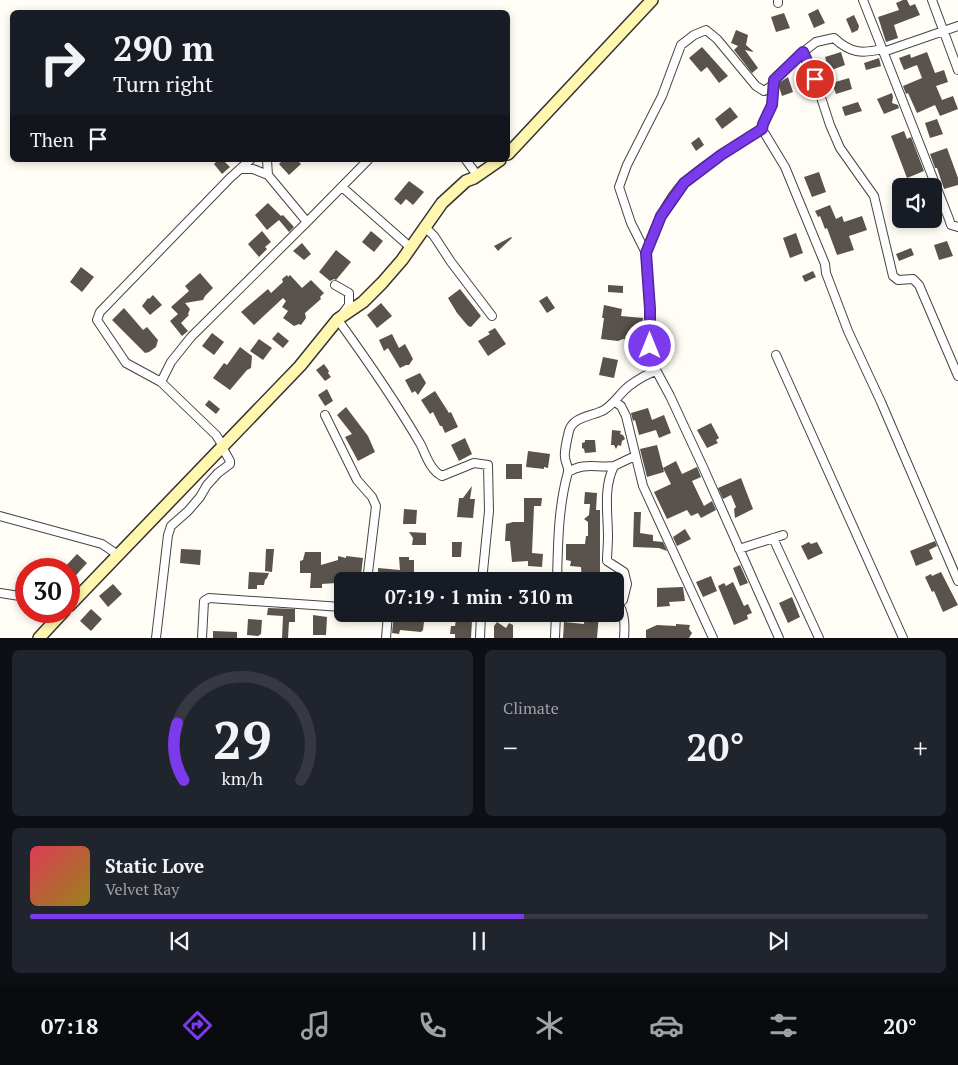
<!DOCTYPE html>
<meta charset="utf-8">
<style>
:root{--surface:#171b24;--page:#20242c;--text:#f1f3f6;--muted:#9ea1a6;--line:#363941;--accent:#7c3aed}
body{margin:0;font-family:"PT Serif",serif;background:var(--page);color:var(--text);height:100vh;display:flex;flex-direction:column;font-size:19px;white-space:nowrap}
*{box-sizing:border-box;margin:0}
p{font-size:16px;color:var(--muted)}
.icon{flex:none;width:28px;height:28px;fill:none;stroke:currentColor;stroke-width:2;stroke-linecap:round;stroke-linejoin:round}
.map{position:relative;height:638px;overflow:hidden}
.side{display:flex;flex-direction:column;gap:12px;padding:12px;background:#0d0f14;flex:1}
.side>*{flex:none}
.guide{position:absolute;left:10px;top:10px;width:500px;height:152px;border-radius:8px;box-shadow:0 2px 8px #0003;background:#171b24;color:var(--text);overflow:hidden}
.controls{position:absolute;left:892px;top:178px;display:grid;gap:10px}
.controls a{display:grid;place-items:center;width:50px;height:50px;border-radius:8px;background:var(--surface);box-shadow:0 2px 8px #0003;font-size:25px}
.speed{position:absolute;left:15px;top:558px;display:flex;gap:10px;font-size:25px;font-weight:700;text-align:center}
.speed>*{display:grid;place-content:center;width:65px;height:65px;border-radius:50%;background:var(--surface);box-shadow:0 2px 8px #0003;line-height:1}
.speed .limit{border:8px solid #d22;background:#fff;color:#111}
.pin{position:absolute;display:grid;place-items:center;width:42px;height:42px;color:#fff;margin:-21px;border:2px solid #fff;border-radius:50%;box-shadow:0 1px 5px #0007}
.me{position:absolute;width:55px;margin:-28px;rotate:0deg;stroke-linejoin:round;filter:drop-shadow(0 0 4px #0008)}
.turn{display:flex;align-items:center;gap:18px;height:105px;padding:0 20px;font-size:22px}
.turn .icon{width:65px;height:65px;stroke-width:2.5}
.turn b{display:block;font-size:35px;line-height:42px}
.then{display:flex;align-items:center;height:48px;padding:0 20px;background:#0003;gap:10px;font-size:19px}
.big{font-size:38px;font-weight:700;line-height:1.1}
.side .tile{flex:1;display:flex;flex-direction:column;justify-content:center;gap:8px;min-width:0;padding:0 18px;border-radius:8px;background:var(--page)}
.side .dial{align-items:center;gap:0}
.dial svg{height:130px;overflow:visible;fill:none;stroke:var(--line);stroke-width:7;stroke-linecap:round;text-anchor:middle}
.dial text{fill:var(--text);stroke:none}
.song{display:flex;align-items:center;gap:15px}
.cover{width:60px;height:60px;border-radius:8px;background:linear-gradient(135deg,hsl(350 70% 55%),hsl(50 70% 35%))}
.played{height:5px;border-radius:2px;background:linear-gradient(90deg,var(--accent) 55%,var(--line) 55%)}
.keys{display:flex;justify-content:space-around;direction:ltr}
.heat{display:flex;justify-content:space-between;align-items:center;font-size:28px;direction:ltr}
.side .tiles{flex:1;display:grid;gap:12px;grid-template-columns:1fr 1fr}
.tile:last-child{grid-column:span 2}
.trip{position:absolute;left:334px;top:572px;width:290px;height:50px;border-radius:8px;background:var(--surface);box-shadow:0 2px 8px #0003;font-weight:700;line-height:50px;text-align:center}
.tabs{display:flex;height:80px;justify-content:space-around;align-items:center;background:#090b0e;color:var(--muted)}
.tabs .icon{width:35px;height:35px}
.tabs .current{color:var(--accent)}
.tabs b{font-size:22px;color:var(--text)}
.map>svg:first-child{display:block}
.building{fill:#5a524d}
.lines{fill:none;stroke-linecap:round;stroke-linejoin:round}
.street-casing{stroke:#444;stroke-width:10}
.secondary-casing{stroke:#333;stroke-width:14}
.street{stroke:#fff;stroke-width:8}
.secondary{stroke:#fff6b0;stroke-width:11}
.route-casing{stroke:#51269a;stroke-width:12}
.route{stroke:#7c3aed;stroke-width:9}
</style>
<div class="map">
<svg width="958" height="638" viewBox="0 0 958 638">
<rect width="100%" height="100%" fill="#fffdf5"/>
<!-- building -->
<path class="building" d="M903 0H907L910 6 915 4 920 15 894 25 898 38 886 42 878 17 899 10 896 3Z
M818 9 825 23 814 28 808 14Z
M784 13 790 28 776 32 771 17Z
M854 15 859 26 858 30 852 33 846 19Z
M736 30 748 35 746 45 754 52 745 50 758 68 752 73 734 50 738 46 731 43Z
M702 47 728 76 719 83 707 67 701 72 689 58Z
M841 52 845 65 829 71 825 57Z
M927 52 935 73 944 70 948 82 936 86 942 100 953 96 958 109 940 116 935 105 917 113 908 93 906 94 903 86 922 78 917 65 904 70 899 58 910 54 911 58Z
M879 58 881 66 866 70 864 63Z
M788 77 793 92 782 96 779 87V83Z
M849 78 852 89 836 94 832 83Z
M892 93 893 97 892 103 898 105 899 108 884 114 877 99Z
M858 102 862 111 845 116 842 107Z
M730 107 738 117 722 129 715 119Z
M937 119 943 134 930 138 925 123Z
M904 131 907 139 911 137 924 171 907 178 891 136Z
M699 137 704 145 696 151 691 143Z
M947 148 958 178V185L944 189 937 168H935L930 154Z
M218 160H223L230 167 222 174 214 164Z
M283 160H297L301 164 289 175 279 164Z
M819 172 826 192 812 197 804 177Z
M409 181 424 192 413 205 406 199 401 205 394 199Z
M268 203 281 216 283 215 294 227 289 232 279 220 267 230 255 215Z
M830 205 836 219 842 216 844 222 862 216 867 230 849 236 854 250 837 255 827 228 825 229 820 216 818 217 815 211Z
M262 231 271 242 265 247 267 249 259 257 248 244Z
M371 231 383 241 374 252 362 242Z
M796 233 803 253 790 258 783 238Z
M511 237 512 238 498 251 494 246Z
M947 241 953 256 939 260 934 245Z
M302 243 311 254 304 260 293 251Z
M911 248 914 255 899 261 896 254Z
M336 250 351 262 336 280 334 279 330 281 319 272Z
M81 267 94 277 82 292 70 282Z
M813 271 816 277 805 282 802 276Z
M200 273 213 288 205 296 203 300 185 303 190 309 188 314 189 315 181 323 188 331 182 336 170 321 178 314 171 307 189 291 185 286Z
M287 275 288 277 290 275 302 288 311 280 324 293 320 297 321 299 305 313 306 318 301 325 299 324 294 326 283 318 288 311 282 307 286 301 283 298 254 325 241 312 268 289 271 293 283 282 282 279Z
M608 285 623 286V293L608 292Z
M460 289 481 316 471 327 468 326 457 313 448 298Z
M153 295 162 305 150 315 142 306 148 298 149 299Z
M547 296 555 308 547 313 539 301Z
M381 303 392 316 377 328 367 315Z
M604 305 622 309 621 316 643 318 642 326 634 325 631 341 623 339 618 341 601 339 604 318H602Z
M124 308 143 330 147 327 158 340 156 347 149 352 145 353 112 320Z
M495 328 506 344 488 356 478 341 490 334 488 332Z
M278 332 289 341 283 348 272 339Z
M212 333 224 342 214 355 202 346Z
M392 334 399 348 405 344 413 359 409 365H406L400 368 388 348 384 351 379 340Z
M259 339 272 348 263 360 250 351Z
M240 347 252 356 251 368 247 370 230 390 213 378 224 363 227 365Z
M603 357 618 360 614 378 599 375Z
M324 364 329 371 328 373 331 377 325 381 316 370Z
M420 373 426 383 418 395 415 391 412 393 405 380Z
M327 389 333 401 325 406 318 395Z
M435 391 449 413 451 412 458 427 445 433 442 426H440L433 412 430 414 421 400Z
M209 400 220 409 216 414 205 405Z
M346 407 368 436 375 452 358 461 345 437 352 434 337 415Z
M648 408 652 420 664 415 671 433 659 438 656 430 639 435 635 420 633 421 631 413Z
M711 423 719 438 716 440 718 443 707 448 697 430Z
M612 430 621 431 620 434 623 435 625 439 622 441 621 446 618 445 616 449 614 445H611Z
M465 438 472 454 459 461 451 445Z
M585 440H595L596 452 585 453 584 449 582 448V443L585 442Z
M657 445 663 468 676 461 682 474 697 467 701 477 692 481 704 506 712 501 716 510 701 518 698 513 691 516 687 510 667 519 654 492 671 484 663 468 664 472 647 477 640 449Z
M528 451 550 454 548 468 544 467V469L526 467Z
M506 464H522V479H506Z
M741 478 753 509 735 518 734 509 736 507 731 495 723 499 718 488Z
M472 486 470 499H475L473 518 457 517 459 498H463Z
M585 492 597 493 596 510H600V581H582L581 567 570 566 571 561 566 560V544H585L586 536H588V522L584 519 589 515 590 504H584Z
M524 498H542L541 506H534L532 553 543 554 542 567 528 566V561L512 562 510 541H505L506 524 513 522H524Z
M404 509 417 510 416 524H403Z
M634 512H641L640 533 653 535V541L663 542 667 551 659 548 633 547Z
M685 529 691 539 677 546 673 537Z
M409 532 426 533V545H412L413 538Z
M935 541 937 546 929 550 933 559 916 566 910 551Z
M452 542H462L461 557H452Z
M809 542 811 544 817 542 823 553 808 560 801 546Z
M181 549 201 550 200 565 180 563Z
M266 549H274L272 572 265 571Z
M305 552H321V565L338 560V556L346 558V556L363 558 361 575 343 574V576H336V583L322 584V588H310L311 573H300V561L303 560Z
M77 554 87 563 69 583V569H63Z
M399 557H409V560H414V575H389V581H378V568L400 570Z
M740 565 748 583 740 586 733 568Z
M249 572 269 573 267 578 265 580 264 585H257V589H248Z
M941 572 958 605 943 612 934 591 932 592 925 577 931 574 932 576Z
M711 576 717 591 703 597 696 582Z
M733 582 744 606 748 604 752 613 747 615 748 619 734 625 718 586 724 583 726 586Z
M113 584 122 594 108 607 99 596Z
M683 587 685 601 669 602 670 606 657 607V588Z
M792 597 800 617 788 623 779 603Z
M268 608 295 609V622H289L288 638H282L283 616 267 615Z
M91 609 102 619 91 631 80 621Z
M394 614H425L423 630 421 632 400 630 399 634 392 633Z
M585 614H599L597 638H563L564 622 584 624Z
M313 615 327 617 326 635H313Z
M248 619 262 620 261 634 258 636 247 635Z
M456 620 472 621 471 638H455V634H450L451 626H455Z
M497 622 506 628 509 623 513 625V638H494V626Z
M676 624 690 625 689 629 692 633 689 638H646V630L657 625 676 626Z
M213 631 237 632V638H213Z"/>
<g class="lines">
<defs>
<path id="street" d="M778 0V3
M863 0 949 219 951 225 958 227
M932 0 958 70
M882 49C862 54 850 53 834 38L816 42 803 52 815 79 830 125 840 148 874 196 893 276 898 280 913 279 919 285 958 376
M803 52 774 80 772 105 763 124 762 129 785 167 825 264 826 273 848 331 881 402 958 581
M883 52 958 26
M773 85 764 91 756 86 717 39 706 30 694 35 681 45 662 96 627 165 619 187 631 223 646 253 650 309V359L670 396 703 467 779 638
M466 160 477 175
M240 169H253L268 175
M342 187 410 247
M307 222 368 160
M424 226 434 236 451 262 492 316
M646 253C654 230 666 199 685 182 708 161 736 146 762 129
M335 285 349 293V305L338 320C367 360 396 402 421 445 426 456 431 471 442 476L474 463 488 465 489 511 482 581
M776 355 903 638
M161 382 126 363 97 320 100 312 230 178 250 160
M615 402 621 406 626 416 643 486 713 638
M325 415 357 480 372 497 376 506 367 581
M223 446 216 435 161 382 171 362 191 337 307 222 268 175 267 160
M614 466 635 456
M568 472C569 466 565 463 565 457 564 453 568 435 569 431 573 416 594 416 604 410 615 403 620 393 629 386 637 380 647 374 656 371
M0 516 102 544 118 555
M773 538 819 638
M739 549 783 535
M557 581C558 544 558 508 568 472 584 462 596 468 614 466 603 488 608 513 608 537 608 545 607 553 607 561L624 572 627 584 623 600 618 603C625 614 625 625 624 638
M0 593 26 597
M156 638 168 535 171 526 188 511 200 497 207 485 218 473 230 464V461L222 447
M202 638 204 601 209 598 342 607
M386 638 388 614
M480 638 481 614
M555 638 556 614"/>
<path id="secondary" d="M508 154 652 0
M69 606 300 366 338 319 363 302 382 283 402 260 442 203 466 181 474 178 500 160
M39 638 64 611"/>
</defs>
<!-- street casing -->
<use href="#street" class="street-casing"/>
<!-- secondary casing -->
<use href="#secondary" class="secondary-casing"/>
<!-- street -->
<use href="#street" class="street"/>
<!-- secondary -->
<use href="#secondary" class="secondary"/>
</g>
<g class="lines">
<defs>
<path id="route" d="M650 346V309L646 253 661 216 684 183 721 155 762 129 763 124 772 105 774 80 803 52 815 79"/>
</defs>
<!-- route casing -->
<use href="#route" class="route-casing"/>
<!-- route -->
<use href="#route" class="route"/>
</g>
</svg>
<div class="controls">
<a><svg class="icon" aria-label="sound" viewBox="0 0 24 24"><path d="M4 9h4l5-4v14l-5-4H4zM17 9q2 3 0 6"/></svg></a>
</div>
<div class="speed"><div class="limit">30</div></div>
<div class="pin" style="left:815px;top:79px;background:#d93025"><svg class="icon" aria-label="arrive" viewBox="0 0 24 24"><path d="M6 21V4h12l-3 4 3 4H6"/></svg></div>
<svg class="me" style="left:650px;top:346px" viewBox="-20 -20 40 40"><circle r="17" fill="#7c3aed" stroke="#fff" stroke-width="3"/><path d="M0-11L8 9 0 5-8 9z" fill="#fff"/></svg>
<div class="trip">07:19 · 1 min · 310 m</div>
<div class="guide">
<div class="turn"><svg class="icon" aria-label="right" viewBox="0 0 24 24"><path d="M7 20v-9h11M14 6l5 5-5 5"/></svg><div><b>290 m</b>Turn right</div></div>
<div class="then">Then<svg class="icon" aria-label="arrive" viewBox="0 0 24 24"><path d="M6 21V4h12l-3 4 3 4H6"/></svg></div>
</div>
</div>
<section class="side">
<div class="tiles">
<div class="tile dial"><svg viewBox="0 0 100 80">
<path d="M14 69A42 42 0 1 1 86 69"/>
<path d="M14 69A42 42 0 0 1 10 34" stroke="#7c3aed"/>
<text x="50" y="56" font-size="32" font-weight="700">29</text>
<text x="50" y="72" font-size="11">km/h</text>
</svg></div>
<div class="tile"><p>Climate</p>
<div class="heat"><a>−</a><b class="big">20°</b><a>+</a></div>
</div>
<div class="tile">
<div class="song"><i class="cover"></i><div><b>Static Love</b><p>Velvet Ray</p></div></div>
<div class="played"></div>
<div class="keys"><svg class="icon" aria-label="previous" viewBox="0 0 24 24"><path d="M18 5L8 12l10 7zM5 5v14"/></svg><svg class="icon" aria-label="pause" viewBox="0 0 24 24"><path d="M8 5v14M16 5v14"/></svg><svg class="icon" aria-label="next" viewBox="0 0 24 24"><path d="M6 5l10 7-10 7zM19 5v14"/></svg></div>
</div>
</div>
</section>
<nav class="tabs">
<b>07:18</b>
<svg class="icon current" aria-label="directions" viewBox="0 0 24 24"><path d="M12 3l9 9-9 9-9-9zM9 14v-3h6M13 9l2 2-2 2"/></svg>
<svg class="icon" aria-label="music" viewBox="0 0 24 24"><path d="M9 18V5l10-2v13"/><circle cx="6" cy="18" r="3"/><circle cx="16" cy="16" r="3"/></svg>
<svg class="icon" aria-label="phone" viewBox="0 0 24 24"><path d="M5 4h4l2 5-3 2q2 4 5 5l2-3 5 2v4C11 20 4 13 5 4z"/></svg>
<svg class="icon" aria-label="climate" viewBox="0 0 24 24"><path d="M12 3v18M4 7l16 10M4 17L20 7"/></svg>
<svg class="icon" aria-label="car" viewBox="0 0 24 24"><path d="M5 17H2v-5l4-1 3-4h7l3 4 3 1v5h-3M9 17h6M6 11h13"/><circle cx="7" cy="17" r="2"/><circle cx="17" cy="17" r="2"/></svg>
<svg class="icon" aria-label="filters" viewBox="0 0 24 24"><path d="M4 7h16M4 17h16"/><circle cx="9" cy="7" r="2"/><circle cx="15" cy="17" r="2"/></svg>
<b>20°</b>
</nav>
